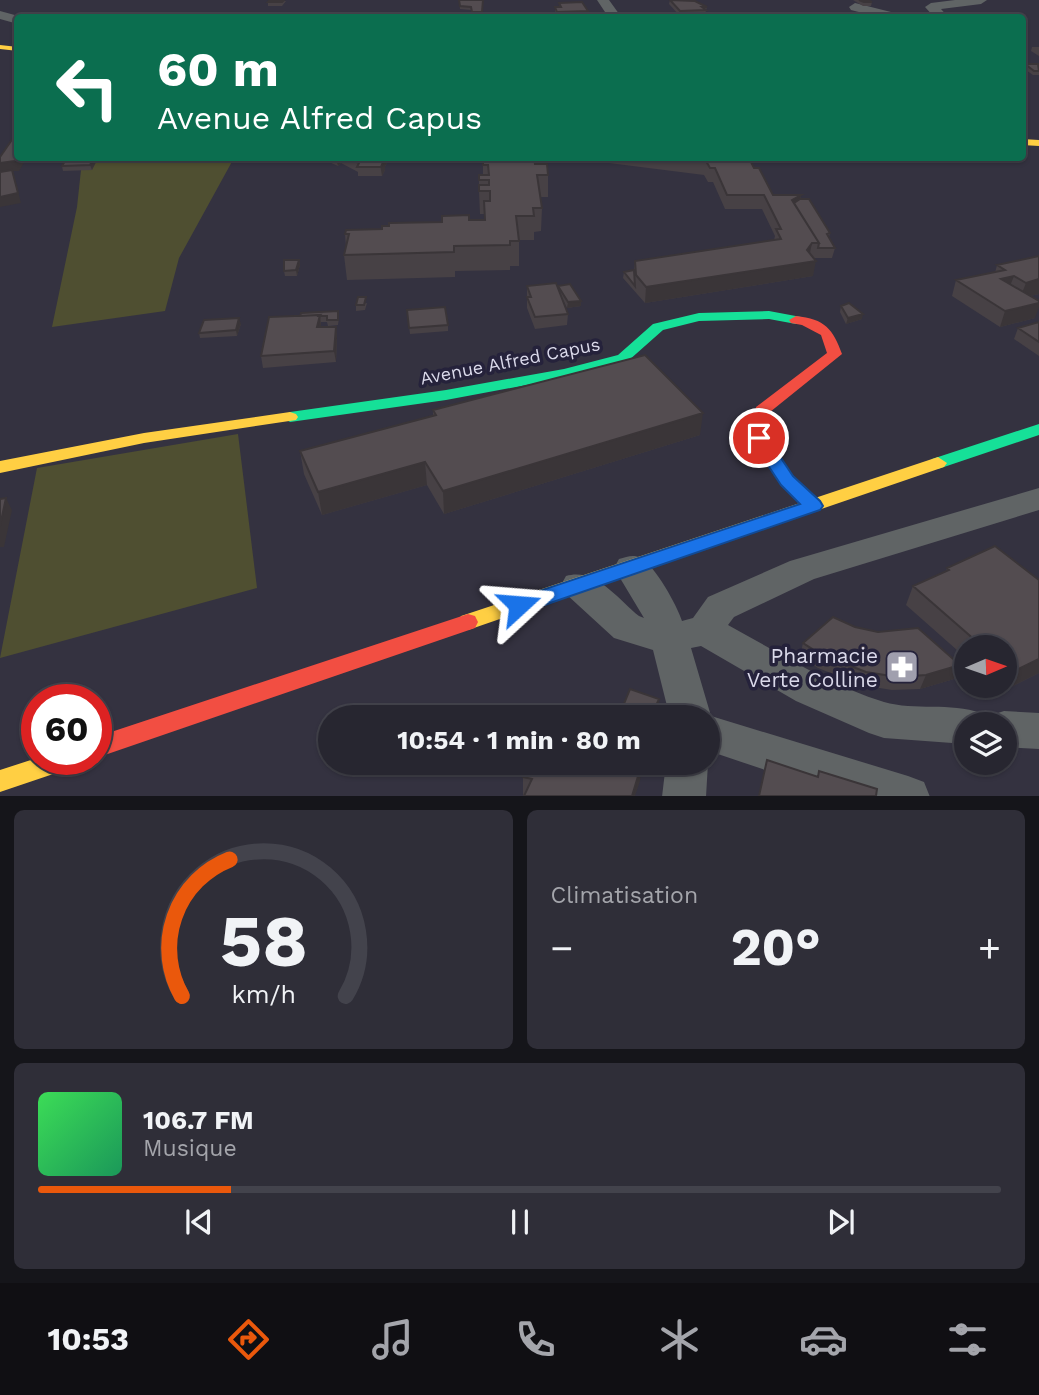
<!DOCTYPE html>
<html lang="fr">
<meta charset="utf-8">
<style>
:root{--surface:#272630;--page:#2f2e38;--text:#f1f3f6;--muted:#a4a5ab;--line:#43434c;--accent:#ea580c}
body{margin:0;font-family:"Work Sans",sans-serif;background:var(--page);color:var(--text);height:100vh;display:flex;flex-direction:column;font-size:26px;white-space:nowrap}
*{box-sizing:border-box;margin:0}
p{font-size:23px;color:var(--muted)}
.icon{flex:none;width:38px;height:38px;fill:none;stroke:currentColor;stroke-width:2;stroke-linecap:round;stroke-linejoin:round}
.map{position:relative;height:796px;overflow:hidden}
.panel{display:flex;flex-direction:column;gap:14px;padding:14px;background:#15151a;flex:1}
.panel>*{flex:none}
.banner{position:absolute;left:14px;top:14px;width:1012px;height:147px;border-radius:7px;box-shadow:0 2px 5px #0004,0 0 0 2px var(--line);background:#0b6e4f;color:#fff;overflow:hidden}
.needle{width:46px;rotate:88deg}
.buttons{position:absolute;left:954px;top:635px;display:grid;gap:14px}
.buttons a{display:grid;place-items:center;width:63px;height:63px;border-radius:50%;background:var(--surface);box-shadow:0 2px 5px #0004,0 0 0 2px var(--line);font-size:35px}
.speed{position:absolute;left:21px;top:684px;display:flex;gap:14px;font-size:35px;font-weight:700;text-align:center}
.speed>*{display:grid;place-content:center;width:91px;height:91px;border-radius:50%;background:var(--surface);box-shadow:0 2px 5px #0004,0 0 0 2px var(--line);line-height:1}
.speed .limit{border:10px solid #d22;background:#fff;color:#111}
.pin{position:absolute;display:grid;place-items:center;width:60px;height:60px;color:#fff;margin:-30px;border:4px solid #fff;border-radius:50%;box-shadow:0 2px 7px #0007}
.me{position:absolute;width:77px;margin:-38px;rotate:71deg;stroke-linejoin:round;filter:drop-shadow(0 0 5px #0008)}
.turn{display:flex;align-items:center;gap:24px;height:147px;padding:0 28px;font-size:32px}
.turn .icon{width:91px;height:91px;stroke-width:2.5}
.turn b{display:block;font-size:49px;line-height:60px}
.big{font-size:52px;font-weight:700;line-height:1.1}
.panel .tile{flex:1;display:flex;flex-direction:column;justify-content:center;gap:10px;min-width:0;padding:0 24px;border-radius:10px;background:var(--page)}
.panel .dial{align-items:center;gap:0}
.dial svg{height:182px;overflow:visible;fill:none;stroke:var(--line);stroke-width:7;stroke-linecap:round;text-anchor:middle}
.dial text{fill:var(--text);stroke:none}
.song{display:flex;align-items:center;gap:21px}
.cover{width:84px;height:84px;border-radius:10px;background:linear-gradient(135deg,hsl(130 70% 55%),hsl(150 70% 35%))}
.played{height:7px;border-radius:4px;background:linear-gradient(90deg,var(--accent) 20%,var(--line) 20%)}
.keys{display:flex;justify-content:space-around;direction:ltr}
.heat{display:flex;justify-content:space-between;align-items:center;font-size:38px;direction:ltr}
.panel .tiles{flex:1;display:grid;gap:14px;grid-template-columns:1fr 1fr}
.tile:last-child{grid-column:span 2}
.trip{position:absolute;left:318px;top:705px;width:402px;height:70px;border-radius:35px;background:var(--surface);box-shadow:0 2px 5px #0004,0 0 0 2px var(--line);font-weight:700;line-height:70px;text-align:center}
.tabs{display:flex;height:112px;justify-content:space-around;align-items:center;background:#100f13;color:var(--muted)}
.tabs .icon{width:49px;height:49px}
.tabs .current{color:var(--accent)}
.tabs b{font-size:32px;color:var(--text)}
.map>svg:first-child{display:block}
.green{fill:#4f4f31}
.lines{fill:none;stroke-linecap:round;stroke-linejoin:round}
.street{fill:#606465;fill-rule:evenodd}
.fast{fill:#16e098;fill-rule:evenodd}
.slow{fill:#ffcf43;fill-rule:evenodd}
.jam{fill:#f24e42;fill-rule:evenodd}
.wall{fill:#474145}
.shaded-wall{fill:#3a3538}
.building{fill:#534c50;stroke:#3a3538;stroke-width:2}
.route{fill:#1a73e8;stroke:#114b97;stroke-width:2}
.labels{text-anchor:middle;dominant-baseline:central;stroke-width:7;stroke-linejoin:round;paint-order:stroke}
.street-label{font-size:18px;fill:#dad9ea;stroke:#25223b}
.near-poi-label{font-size:21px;fill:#dad9ea;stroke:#25223b;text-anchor:end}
</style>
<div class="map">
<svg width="1039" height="797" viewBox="0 0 1039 797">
<rect width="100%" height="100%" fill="#343240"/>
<!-- green -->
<path class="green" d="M98 158H234L179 258 165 311 52 327 77 207 81 170 92 169Z
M238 434 257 588 0 658 37 468Z"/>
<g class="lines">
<!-- street -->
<path class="street" d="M597 0H609L622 18H609Z
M955 0H987L981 4 941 9 949 18H935L925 7 931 3Z
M855 3 903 15 905 18H882L851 10 849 7Z
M0 11 22 17 23 18H18V24L0 19Z
M1039 488V510L814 579 734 617 728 625C778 652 829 685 884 702 915 711 950 702 981 713L986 724 989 716 1004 711 1039 713V749L1004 747V724H966V744L884 738 869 733 796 701 701 646 691 648 711 716 908 776 924 782 930 797H845L709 751V718H670L653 650 614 638 566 594 561 585 566 576C595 567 618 599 639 616L644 618 614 568 619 559C627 557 633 554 641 558 655 566 677 605 682 621L693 618 708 597 790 561Z
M666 763H708L706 797H662Z"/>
<!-- fast -->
<path class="fast" d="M769 311 801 317 803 320 796 324 769 319 699 321 663 330 628 361 564 378 446 400 290 422 282 417 290 412 446 390 564 369 618 355 653 324 699 313Z
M1039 424V435L938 469 929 463 932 459Z"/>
<!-- slow -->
<path class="slow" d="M0 45 18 47V51L0 49Z
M1022 139 1039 140V146L1022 145Z
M290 412 296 414 298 417 296 420 144 443 0 473V461L144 433Z
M938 457 947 463 944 467 468 630 461 628 458 622 461 616Z
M37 758 75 760 71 768 0 792V770Z"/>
<!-- jam -->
<path class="jam" d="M796 316C825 319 833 329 842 354L770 412 767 438 793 476 820 502 823 506 820 510C796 517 763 456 751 438L756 407 827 353 821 335 802 325 791 323 789 320Z
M468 614 475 616 478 622 475 628 96 758V737Z"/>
</g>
<!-- wall -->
<path class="wall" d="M459 0H483L482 15H472L471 10 460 9Z
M670 0 707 7 705 14 679 15 669 4Z
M853 0H867L872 2 871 6H863Z
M286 1 282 6H268V2Z
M559 3 588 11V15L557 16 555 11V7H559Z
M1032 47H1039V56L1031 51Z
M1025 64H1039V75H1033L1023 68Z
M49 158H61L60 159H49Z
M78 158H98L92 170 63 171 62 166 76 160Z
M328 158H388V160L386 165 385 166V170L382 176H358V172L341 163 338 166 329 162Z
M483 158 535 164 548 175V197H540L542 208 541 231 534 232V240H519V266H510V270L455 271V277L347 280 344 255 346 247 345 234 442 222 484 220V214H480L479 191V175H483Z
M593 158H749L754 168 773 195H801L800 199 830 233 829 237 835 248 832 258H814L813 276 645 303 623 278 624 272 634 270 635 261 774 240 775 236 762 209H725L713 182H708L704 175 593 161Z
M1039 256V294L1030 296 1035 318 1000 327 952 296 956 280 995 273 997 265Z
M299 260 300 265 297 276H285L284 271Z
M527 286H558L581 306 567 308 563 300 568 314 567 325 535 329 527 308Z
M367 303 365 310 356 311V305Z
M841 306 862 319 846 324 840 312Z
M407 310 448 325V331L410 334Z
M300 316 339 317 338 325 328 326 327 322H321V327H336L337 338 336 362 263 368 261 356Z
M1039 322V356L1014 339 1018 328Z
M241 324 237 336 200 338 199 333Z
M433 410 700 435 444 514 427 485 322 515 304 474 300 451 433 416Z
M947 568 1039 673 1003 691 997 686H1004V648H966V658L906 605 913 586 946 572Z
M855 627 960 665 954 679 920 689 892 690 861 685 818 668 800 656 803 643Z
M659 699 658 706 653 718H633L622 713 623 706Z
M523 777 640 781 525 796H523Z"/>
<!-- shaded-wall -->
<path class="shaded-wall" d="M18 158H33L32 161H25L19 171H13L21 203 0 207V163Z
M94 158H98L92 170 90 165Z
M341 158 342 162 338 166 337 162Z
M379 158H388V160L386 165 385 166V170L382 176Z
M801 195 798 209 792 200Z
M812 243 809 258 816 261 813 276 645 303 646 287 807 250Z
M299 260 300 265 297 276 296 270Z
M1014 276 1008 291 1001 279Z
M1039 279V294L1020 298 1026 283Z
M581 301V306L567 308 568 302Z
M1039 303V307L1035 318 1000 327 1005 311Z
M863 314 862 319 846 324 848 318Z
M320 315 321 326 319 339 317 327Z
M239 318 241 324 237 336 236 330Z
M336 327 337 338 336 362 334 351Z
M703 413 700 435 444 514 443 491Z
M425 462 427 485 322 515 318 492Z
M6 498 12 510 4 547H0V526Z
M1039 659V673L1003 691 1012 672Z
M960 665 954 679 920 689 926 675Z
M659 699 658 706 653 718H651Z
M642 763 640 781 635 796H632Z"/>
<!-- building -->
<path class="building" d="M270 0H284L282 2H268Z
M459 0H483L482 12H472L471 7 460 6Z
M670 0 695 1 707 7H702L706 10 680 11Z
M859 0H867L872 2H864Z
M582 2 588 11 557 12 555 7H561L559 3Z
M360 13 359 18H315L316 14Z
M419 14V18H381L383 16Z
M1025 64H1038L1039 71H1034Z
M18 131V158L15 161 0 163V157Z
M78 158H94L90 165 62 166 65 161 76 160Z
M329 158H341L337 162Z
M348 158H380H379L384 160 381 167H357L359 163Z
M483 158H534L535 164H547L548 175H537L542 208H533L534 216H516L519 241H510V245L454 246V252L344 255 349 234H345L346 230 382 229V226H389V223L442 222V216L469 215V220H485L484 201H490V191H479V185H489V180H479V175H489L488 165H483Z
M677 158H749L754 168H759L773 195H801L792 200 819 243H812L807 250 816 261 646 287 636 275 635 261 781 239 776 229H781L764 195H727L715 168H710L706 161Z
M12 170 18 193 0 197V172Z
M800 199H809L830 233 827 234 835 248H818L819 243 794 203Z
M1039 256V279L1026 283 1014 276 1001 279 1039 301V303L1005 311 956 280 1005 270 997 265Z
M284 260H299L296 270 284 271Z
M634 270 635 286 624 272Z
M556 283 568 314 535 317 527 297H531L527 286Z
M570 284 581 301 568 302 558 286Z
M358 297H366L364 305H356Z
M849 303 863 314 848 318 841 306Z
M445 307 448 325 409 328 407 310Z
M338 311V320H327V316H319L320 315 300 316 301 313Z
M320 315 317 327H336L334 351 261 356 269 317Z
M239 318 236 330 199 333 204 320Z
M1039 322V342L1018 328Z
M645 355 703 413 443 491 425 462 318 492 300 451 436 415 433 410Z
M6 498 0 526V499Z
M995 546 1039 580V659L1012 672 1004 666V648H984L913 586 949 570 947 568Z
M833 617 855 627 878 632 918 628 960 665 926 675 897 677 866 672 822 655 803 643Z
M630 689 659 699 651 717 623 706Z
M767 760 818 777 819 771 877 789 876 796H759Z
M529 763H642L632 796H524L532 779 523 777Z"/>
<!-- route -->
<path class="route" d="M759 433 765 434 793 476 820 501 823 506 820 510 527 611 519 613 512 611 509 605 512 600 800 504 781 485 750 438Z"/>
<!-- icons -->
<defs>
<symbol id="pharmacy-square" viewBox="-11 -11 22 22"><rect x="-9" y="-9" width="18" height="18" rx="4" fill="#a09fae" stroke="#25223b"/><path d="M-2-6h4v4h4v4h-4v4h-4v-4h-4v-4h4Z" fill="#fff"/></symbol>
</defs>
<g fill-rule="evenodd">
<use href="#pharmacy-square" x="883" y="648" width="38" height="38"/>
</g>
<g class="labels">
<!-- street labels -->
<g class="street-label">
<text transform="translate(510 361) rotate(-11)">Avenue Alfred Capus</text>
</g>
<!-- near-poi labels -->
<g class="near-poi-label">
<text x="878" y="655">Pharmacie<tspan x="878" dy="24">Verte Colline</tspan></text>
</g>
</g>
</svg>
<div class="buttons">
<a><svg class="needle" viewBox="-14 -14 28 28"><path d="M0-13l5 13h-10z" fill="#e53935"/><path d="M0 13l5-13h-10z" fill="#a4a5ab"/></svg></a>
<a><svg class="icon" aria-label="layers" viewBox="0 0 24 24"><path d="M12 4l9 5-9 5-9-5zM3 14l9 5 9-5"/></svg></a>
</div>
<div class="speed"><div class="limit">60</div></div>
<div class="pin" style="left:759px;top:438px;background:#d93025"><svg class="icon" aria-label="arrive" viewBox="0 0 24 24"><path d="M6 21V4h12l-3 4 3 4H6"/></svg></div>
<svg class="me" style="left:519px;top:605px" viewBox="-20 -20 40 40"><path d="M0-17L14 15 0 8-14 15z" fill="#1a73e8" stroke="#fff" stroke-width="4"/></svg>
<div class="trip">10:54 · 1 min · 80 m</div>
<div class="banner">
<div class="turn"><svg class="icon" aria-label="left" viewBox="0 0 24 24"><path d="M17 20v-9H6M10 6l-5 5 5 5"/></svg><div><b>60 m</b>Avenue Alfred Capus</div></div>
</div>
</div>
<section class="panel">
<div class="tiles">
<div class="tile dial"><svg viewBox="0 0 100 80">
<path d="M14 69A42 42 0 1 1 86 69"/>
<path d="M14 69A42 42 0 0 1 35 9" stroke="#ea580c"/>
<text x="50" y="56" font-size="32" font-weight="700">58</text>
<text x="50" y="72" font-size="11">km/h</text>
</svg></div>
<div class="tile"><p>Climatisation</p>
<div class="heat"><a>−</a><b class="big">20°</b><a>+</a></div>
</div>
<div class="tile">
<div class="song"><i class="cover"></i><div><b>106.7 FM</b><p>Musique</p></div></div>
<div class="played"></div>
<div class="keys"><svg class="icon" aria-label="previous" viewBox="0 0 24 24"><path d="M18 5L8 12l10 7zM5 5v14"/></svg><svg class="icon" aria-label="pause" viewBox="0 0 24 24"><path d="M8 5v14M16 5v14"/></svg><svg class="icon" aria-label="next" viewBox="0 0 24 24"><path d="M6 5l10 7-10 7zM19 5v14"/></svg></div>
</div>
</div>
</section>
<nav class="tabs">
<b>10:53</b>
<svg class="icon current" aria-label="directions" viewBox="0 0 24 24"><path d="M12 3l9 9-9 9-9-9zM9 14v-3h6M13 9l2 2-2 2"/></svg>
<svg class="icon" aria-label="music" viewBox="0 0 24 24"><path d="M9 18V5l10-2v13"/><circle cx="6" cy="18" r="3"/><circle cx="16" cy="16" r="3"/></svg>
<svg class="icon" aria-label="phone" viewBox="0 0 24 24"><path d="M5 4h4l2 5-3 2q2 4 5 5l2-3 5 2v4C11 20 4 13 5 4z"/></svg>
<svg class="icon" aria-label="climate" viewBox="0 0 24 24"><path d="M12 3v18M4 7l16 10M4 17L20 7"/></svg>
<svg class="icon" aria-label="car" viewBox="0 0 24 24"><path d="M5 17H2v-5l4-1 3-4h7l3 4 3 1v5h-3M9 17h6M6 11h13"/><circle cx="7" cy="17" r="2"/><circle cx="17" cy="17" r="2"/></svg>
<svg class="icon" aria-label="filters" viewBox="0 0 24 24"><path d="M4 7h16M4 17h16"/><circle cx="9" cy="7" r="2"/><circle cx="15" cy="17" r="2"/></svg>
</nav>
